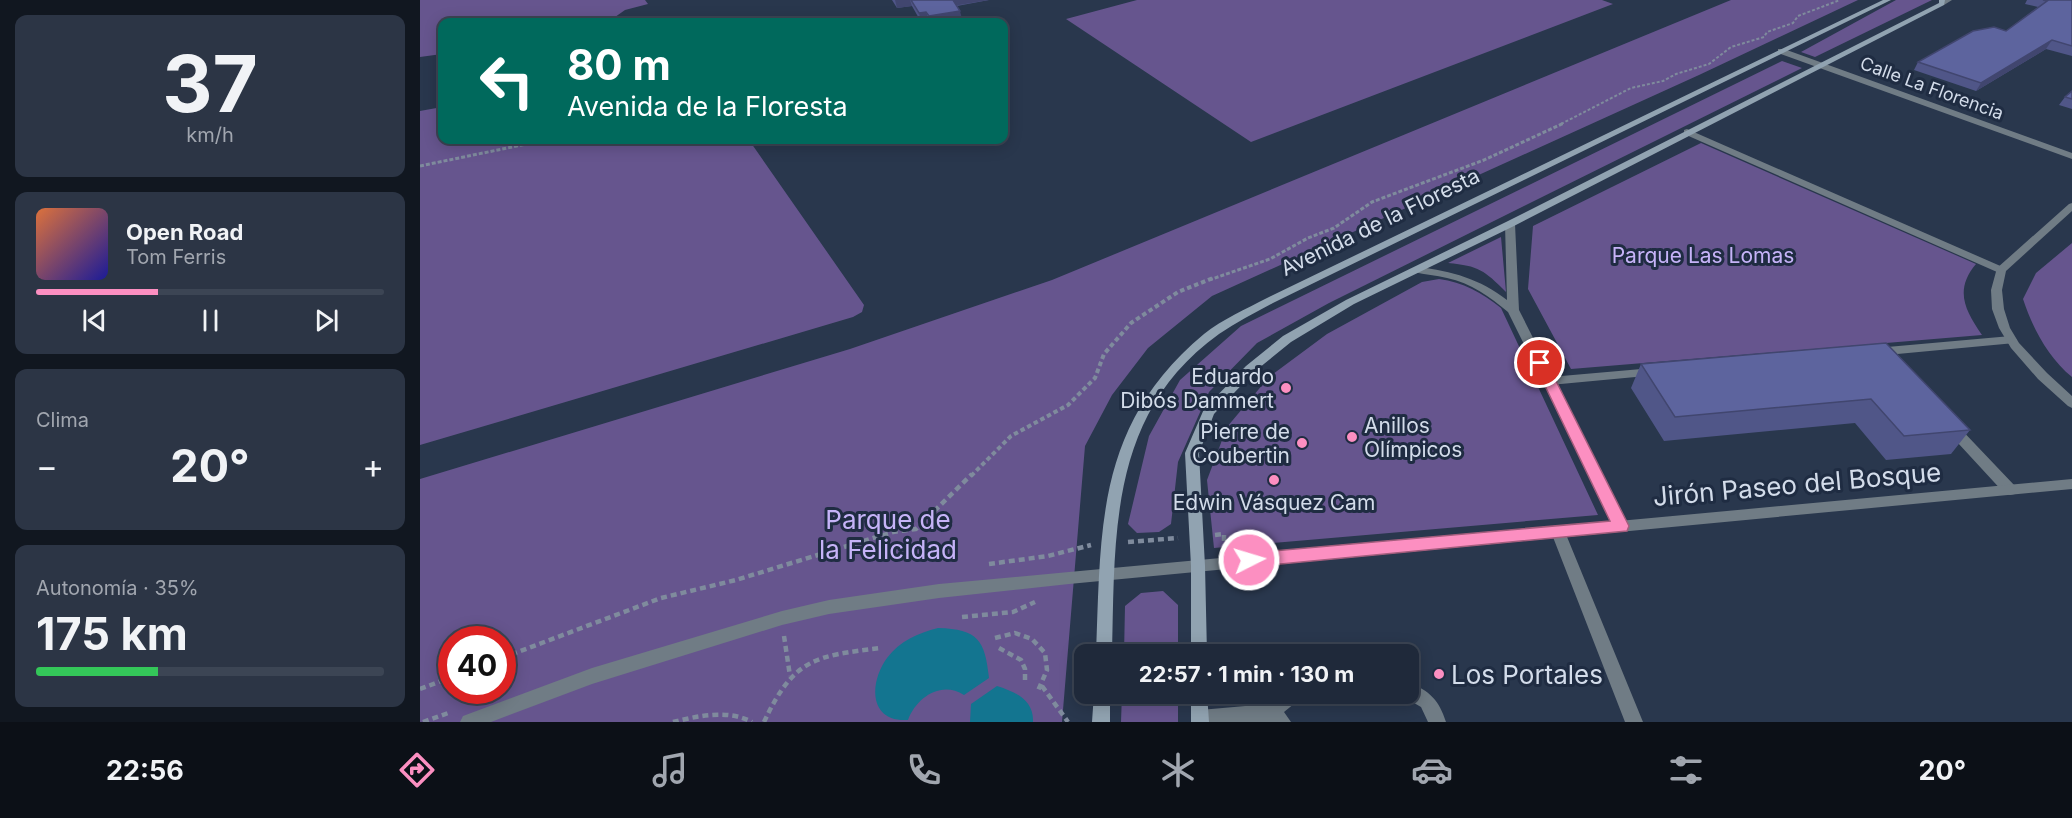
<!DOCTYPE html>
<html lang="es">
<meta charset="utf-8">
<style>
:root{--surface:#1f293a;--page:#2c3545;--text:#f1f3f6;--muted:#a1a6af;--line:#3c4554;--accent:#fc8fc1}
body{margin:0;font-family:Inter,sans-serif;background:var(--page);color:var(--text);height:100vh;display:flex;flex-direction:column;font-size:22px;white-space:nowrap}
*{box-sizing:border-box;margin:0}
p{font-size:20px;color:var(--muted)}
.icon{flex:none;width:33px;height:33px;fill:none;stroke:currentColor;stroke-width:2;stroke-linecap:round;stroke-linejoin:round}
.map{position:relative;flex:1;overflow:hidden}
.side{display:flex;flex-direction:column;gap:15px;padding:15px;background:#111720;width:420px}
.side>*{flex:none}
.guide{position:absolute;left:18px;top:18px;width:570px;height:126px;border-radius:12px;box-shadow:0 3px 15px #0003,0 0 0 2px var(--line);background:#00695c;color:#fff;overflow:hidden}
.speed{position:absolute;left:18px;top:626px;display:flex;gap:12px;font-size:30px;font-weight:700;text-align:center}
.speed>*{display:grid;place-content:center;width:78px;height:78px;border-radius:50%;background:var(--surface);box-shadow:0 3px 15px #0003,0 0 0 2px var(--line);line-height:1}
.speed .limit{border:9px solid #d22;background:#fff;color:#111}
.pin{position:absolute;display:grid;place-items:center;width:51px;height:51px;color:#fff;margin:-26px;border:3px solid #fff;border-radius:50%;box-shadow:0 2px 6px #0007}
.me{position:absolute;width:66px;margin:-33px;rotate:85deg;stroke-linejoin:round;filter:drop-shadow(0 0 4px #0008)}
.turn{display:flex;align-items:center;gap:21px;height:126px;padding:0 30px;font-size:27px}
.turn .icon{width:78px;height:78px;stroke-width:2.5}
.turn b{display:block;font-size:42px;line-height:51px}
.big{font-size:45px;font-weight:700;line-height:1.1}
.side .card{flex:1;display:flex;flex-direction:column;justify-content:center;gap:9px;min-width:0;padding:0 21px;border-radius:12px;background:var(--page)}
.side .dial{align-items:center;gap:0}
.dial b{font-size:78px;line-height:1}
.song{display:flex;align-items:center;gap:18px}
.cover{width:72px;height:72px;border-radius:9px;background:linear-gradient(135deg,hsl(20 70% 55%),hsl(240 70% 35%))}
.played{height:6px;border-radius:3px;background:linear-gradient(90deg,var(--accent) 35%,var(--line) 35%)}
.keys{display:flex;justify-content:space-around;direction:ltr}
.heat{display:flex;justify-content:space-between;align-items:center;font-size:33px;direction:ltr}
.charge{height:9px;border-radius:4px;background:linear-gradient(90deg,#34c759 35%,var(--line) 0)}
.trip{position:absolute;left:654px;top:644px;width:345px;height:60px;border-radius:12px;background:var(--surface);box-shadow:0 3px 15px #0003,0 0 0 2px var(--line);font-weight:700;line-height:60px;text-align:center}
.menu{display:flex;height:96px;justify-content:space-around;align-items:center;background:#0c1017;color:var(--muted)}
.menu .icon{width:42px;height:42px}
.menu .current{color:var(--accent)}
.menu b{font-size:27px;color:var(--text)}
main{display:flex;flex:1;min-height:0}
.map>svg:first-child{display:block}
.green{fill:#66558e;fill-rule:evenodd}
.water{fill:#137590}
.lines{fill:none;stroke-linecap:round;stroke-linejoin:round}
.path-far3{stroke:#7f8b9d;stroke-width:2;stroke-dasharray:3 2;stroke-linecap:butt}
.path-far2{stroke:#7f8b9d;stroke-width:3;stroke-dasharray:4 2;stroke-linecap:butt}
.path-far1{stroke:#7f8b9d;stroke-width:4;stroke-dasharray:4.5 3;stroke-linecap:butt}
.path{stroke:#7f8b9d;stroke-width:4.5;stroke-dasharray:6 4;stroke-linecap:butt}
.service{fill:#707c85;fill-rule:evenodd}
.pedestrian{fill:#707c85;fill-rule:evenodd}
.minor{fill:#707c85;fill-rule:evenodd}
.tertiary{fill:#707c85;fill-rule:evenodd}
.secondary{fill:#91a3b1;fill-rule:evenodd}
.wall{fill:#505688}
.shaded-wall{fill:#41466f}
.building{fill:#5d649e;stroke:#41466f;stroke-width:1.5}
.route{fill:#fc8fc1;stroke:#a45d7d;stroke-width:1.5}
.poi-dot{fill:#fc8fc1;stroke:#1f2c42;stroke-width:2}
.labels{text-anchor:middle;dominant-baseline:central;stroke-width:6;stroke-linejoin:round;paint-order:stroke}
.far-street-label{font-size:18px;fill:#d3dcea;stroke:#1f2c42}
.street-label{font-size:21px;fill:#d3dcea;stroke:#1f2c42}
.park-label{font-size:21px;fill:#c6b3f8;stroke:#1f2c42}
.poi-label{font-size:21px;fill:#d3dcea;stroke:#1f2c42;text-anchor:end}
.near-street-label{font-size:26px;fill:#d3dcea;stroke:#1f2c42}
.near-park-label{font-size:26px;fill:#c6b3f8;stroke:#1f2c42}
.near-poi-label{font-size:26px;fill:#d3dcea;stroke:#1f2c42;text-anchor:start}
</style>
<main>
<section class="side">
<div class="card dial"><b>37</b><p>km/h</p></div>
<div class="card">
<div class="song"><i class="cover"></i><div><b>Open Road</b><p>Tom Ferris</p></div></div>
<div class="played"></div>
<div class="keys"><svg class="icon" aria-label="previous" viewBox="0 0 24 24"><path d="M18 5L8 12l10 7zM5 5v14"/></svg><svg class="icon" aria-label="pause" viewBox="0 0 24 24"><path d="M8 5v14M16 5v14"/></svg><svg class="icon" aria-label="next" viewBox="0 0 24 24"><path d="M6 5l10 7-10 7zM19 5v14"/></svg></div>
</div>
<div class="card"><p>Clima</p>
<div class="heat"><a>−</a><b class="big">20°</b><a>+</a></div>
</div>
<div class="card"><p>Autonomía · 35%</p><b class="big">175 km</b><div class="charge"></div></div>
</section>
<div class="map">
<svg width="1652" height="722" viewBox="0 0 1652 722">
<rect width="100%" height="100%" fill="#29374d"/>
<!-- green -->
<path class="green" d="M0 0H225L228 4 205 10 188 22H22V54L0 57Z
M717 0H1182L1193 4 831 142 646 19Z
M1311 0H1438L1279 75 792 296 728 348 692 395 665 446 642 722H0V479L430 349 632 280ZM32 639H82V690H32Z
M1476 0H1512L1395 57 1381 52Z
M1362 61 1382 68 909 303 837 343 789 392 758 462 751 524 739 532 717 533 708 524 729 436 760 380 821 326Z
M22 107V140H329L444 305 442 312 433 317 0 445V111Z
M1281 143 1556 264C1534 290 1545 310 1562 335L1151 369 1108 289 1113 226Z
M1081 237 1086 292C1064 270 1059 266 1028 263Z
M1652 243V377C1628 357 1613 329 1603 299L1616 273Z
M1019 279C1043 282 1062 293 1081 308L1178 515 794 548 787 480 807 427 849 377 907 334 1002 282Z
M743 591 758 605V654H704L705 606 721 593Z
M702 693H758V722H701Z"/>
<!-- water -->
<path class="water" d="M518 628C558 629 565 640 569 678L544 695C521 680 496 698 488 720 447 722 450 681 467 658 480 641 498 633 518 628Z
M577 686C595 692 614 699 613 722H550L551 704Z"/>
<g class="lines">
<!-- path-far3 -->
<path class="path-far3" d="M1141 124 1211 88 1243 81 1256 74 1289 64 1311 47 1344 37 1347 32 1373 23 1378 16 1420 0"/>
<!-- path-far2 -->
<path class="path-far2" d="M0 166 126 140
M789 280 850 259 888 238 914 228 952 202 1064 160 1144 123"/>
<!-- path-far1 -->
<path class="path-far1" d="M551 476 591 436 648 405 675 378 684 354 711 323 758 292 793 278"/>
<!-- path -->
<path class="path" d="M795 535 804 534V545
M708 542 758 538
M569 564 628 556 671 545
M542 617 593 612 615 602
M364 636 370 676
M575 638 595 633 612 639 625 653 627 670 617 693
M579 648 601 660 605 669V684
M82 658 241 598 316 580 473 532 496 529 552 474
M622 686 648 722
M0 689 32 677
M3 722 31 712
M253 722C278 716 308 709 332 722
M344 722C374 658 395 656 461 648"/>
<!-- service -->
<path class="service" d="M1531 422 1536 424 1595 486 1597 490 1595 494 1590 495 1585 494 1526 430 1525 427 1526 424Z
M988 682C1010 691 1019 700 1026 722H1008L1001 707 982 696 981 693H988Z
M861 693H882L880 699 864 712 871 722H773L771 718 774 712 780 710 848 704Z"/>
<!-- pedestrian -->
<path class="pedestrian" d="M1267 129 1585 268 1586 270 1581 273 1577 272 1264 134V130Z
M1591 336 1597 340 1595 343 1456 356 1450 352 1456 348Z
M1233 368 1237 369 1239 372 1237 375 1130 385 1124 381 1130 377Z
M1138 526 1143 528 1145 532 1223 722H1205L1131 532 1133 528Z"/>
<!-- minor -->
<path class="minor" d="M1358 49H1364L1652 153V159L1358 53Z
M1090 221 1095 224 1099 310 1208 526 1206 530 1201 532 1196 530 1088 312C1070 297 1051 283 1027 278 1016 275 1005 275 994 272L993 270 998 267C1032 271 1060 279 1087 300L1085 224Z"/>
<!-- tertiary -->
<path class="tertiary" d="M1524 0H1532L1524 5H1520V3Z
M1652 203V211L1586 271 1582 290 1584 309 1590 328 1599 343 1627 373 1652 396V408L1648 406 1618 379 1591 348 1579 328 1572 309 1571 290 1577 268 1649 204Z
M1652 479V489L649 584 519 598 409 614 362 625 172 684 71 722H40L43 716 172 668 362 611 409 600 519 584 649 572Z"/>
<!-- secondary -->
<path class="secondary" d="M1463 0H1471L855 302C836 312 817 322 799 334 689 413 695 533 692 654H676C681 526 676 424 784 334 803 319 826 309 847 298Z
M1519 0H1525L1524 5 1094 226 934 304 871 342 834 372 794 414 779 453 785 566 787 654H771V566L765 453 784 409 826 366 863 336 926 300 1086 222 1519 3Z
M674 693H690V722H672Z
M771 693H787L789 722H771Z"/>
</g>
<!-- wall -->
<path class="wall" d="M472 0H569L537 6 542 19 525 22H510L509 20 501 22 492 6 477 8Z
M1607 0H1652V56L1626 49 1556 91 1494 70 1498 62 1586 31 1618 7 1605 4Z
M1652 91V109L1639 105 1645 97Z
M1466 343 1550 430 1531 454 1466 460 1435 423 1244 441 1211 388 1221 364Z"/>
<!-- shaded-wall -->
<path class="shaded-wall" d="M475 0H490L492 6 477 8Z
M532 0H569L533 6Z
M540 11 542 19 525 22H511L509 16Z
M506 12 509 20 501 22 499 13Z
M1632 40 1626 49 1556 91 1561 83Z"/>
<!-- building -->
<path class="building" d="M491 0H533L540 11 509 16 506 12 499 13Z
M1623 0H1652V46L1632 40 1561 83 1498 62 1553 31 1574 27 1586 31 1627 1Z
M1652 91V99L1645 97Z
M1466 343 1550 430 1484 436 1451 399 1255 417 1221 364Z"/>
<!-- route -->
<path class="route" d="M1120 358 1127 363 1209 526 1207 531 829 567 823 565 821 560 823 555 829 553 1190 521 1114 363Z"/>
<!-- markers -->
<g class="poi-dot">
<circle cx="866" cy="388" r="6"/>
<circle cx="932" cy="437" r="6"/>
<circle cx="882" cy="443" r="6"/>
<circle cx="854" cy="480" r="6"/>
<circle cx="1019" cy="674" r="6"/>
</g>
<g class="labels">
<!-- far-street labels -->
<g class="far-street-label">
<text transform="translate(1512 88) rotate(20)">Calle La Florencia</text>
</g>
<!-- street labels -->
<g class="street-label">
<text transform="translate(960 222) rotate(-26)">Avenida de la Floresta</text>
</g>
<!-- park labels -->
<g class="park-label">
<text x="1283" y="255">Parque Las Lomas</text>
</g>
<!-- poi labels -->
<g class="poi-label">
<text x="854" y="376">Eduardo<tspan x="854" dy="24">Dibós Dammert</tspan></text>
<text x="944" y="425" text-anchor="start">Anillos<tspan x="944" dy="24">Olímpicos</tspan></text>
<text x="870" y="431">Pierre de<tspan x="870" dy="24">Coubertin</tspan></text>
<text x="854" y="502" text-anchor="middle">Edwin Vásquez Cam</text>
</g>
<!-- near-street labels -->
<g class="near-street-label">
<text transform="translate(1377 484) rotate(-5)">Jirón Paseo del Bosque</text>
</g>
<!-- near-park labels -->
<g class="near-park-label">
<text x="468" y="519">Parque de<tspan x="468" dy="30">la Felicidad</tspan></text>
</g>
<!-- near-poi labels -->
<g class="near-poi-label">
<text x="1031" y="674">Los Portales</text>
</g>
</g>
</svg>
<div class="speed"><div class="limit">40</div></div>
<div class="pin" style="left:1120px;top:363px;background:#d93025"><svg class="icon" aria-label="arrive" viewBox="0 0 24 24"><path d="M6 21V4h12l-3 4 3 4H6"/></svg></div>
<svg class="me" style="left:829px;top:560px" viewBox="-20 -20 40 40"><circle r="17" fill="#fc8fc1" stroke="#fff" stroke-width="3"/><path d="M0-11L8 9 0 5-8 9z" fill="#fff"/></svg>
<div class="trip">22:57 · 1 min · 130 m</div>
<div class="guide">
<div class="turn"><svg class="icon" aria-label="left" viewBox="0 0 24 24"><path d="M17 20v-9H6M10 6l-5 5 5 5"/></svg><div><b>80 m</b>Avenida de la Floresta</div></div>
</div>
</div>
</main>
<nav class="menu">
<b>22:56</b>
<svg class="icon current" aria-label="directions" viewBox="0 0 24 24"><path d="M12 3l9 9-9 9-9-9zM9 14v-3h6M13 9l2 2-2 2"/></svg>
<svg class="icon" aria-label="music" viewBox="0 0 24 24"><path d="M9 18V5l10-2v13"/><circle cx="6" cy="18" r="3"/><circle cx="16" cy="16" r="3"/></svg>
<svg class="icon" aria-label="phone" viewBox="0 0 24 24"><path d="M5 4h4l2 5-3 2q2 4 5 5l2-3 5 2v4C11 20 4 13 5 4z"/></svg>
<svg class="icon" aria-label="climate" viewBox="0 0 24 24"><path d="M12 3v18M4 7l16 10M4 17L20 7"/></svg>
<svg class="icon" aria-label="car" viewBox="0 0 24 24"><path d="M5 17H2v-5l4-1 3-4h7l3 4 3 1v5h-3M9 17h6M6 11h13"/><circle cx="7" cy="17" r="2"/><circle cx="17" cy="17" r="2"/></svg>
<svg class="icon" aria-label="filters" viewBox="0 0 24 24"><path d="M4 7h16M4 17h16"/><circle cx="9" cy="7" r="2"/><circle cx="15" cy="17" r="2"/></svg>
<b>20°</b>
</nav>
